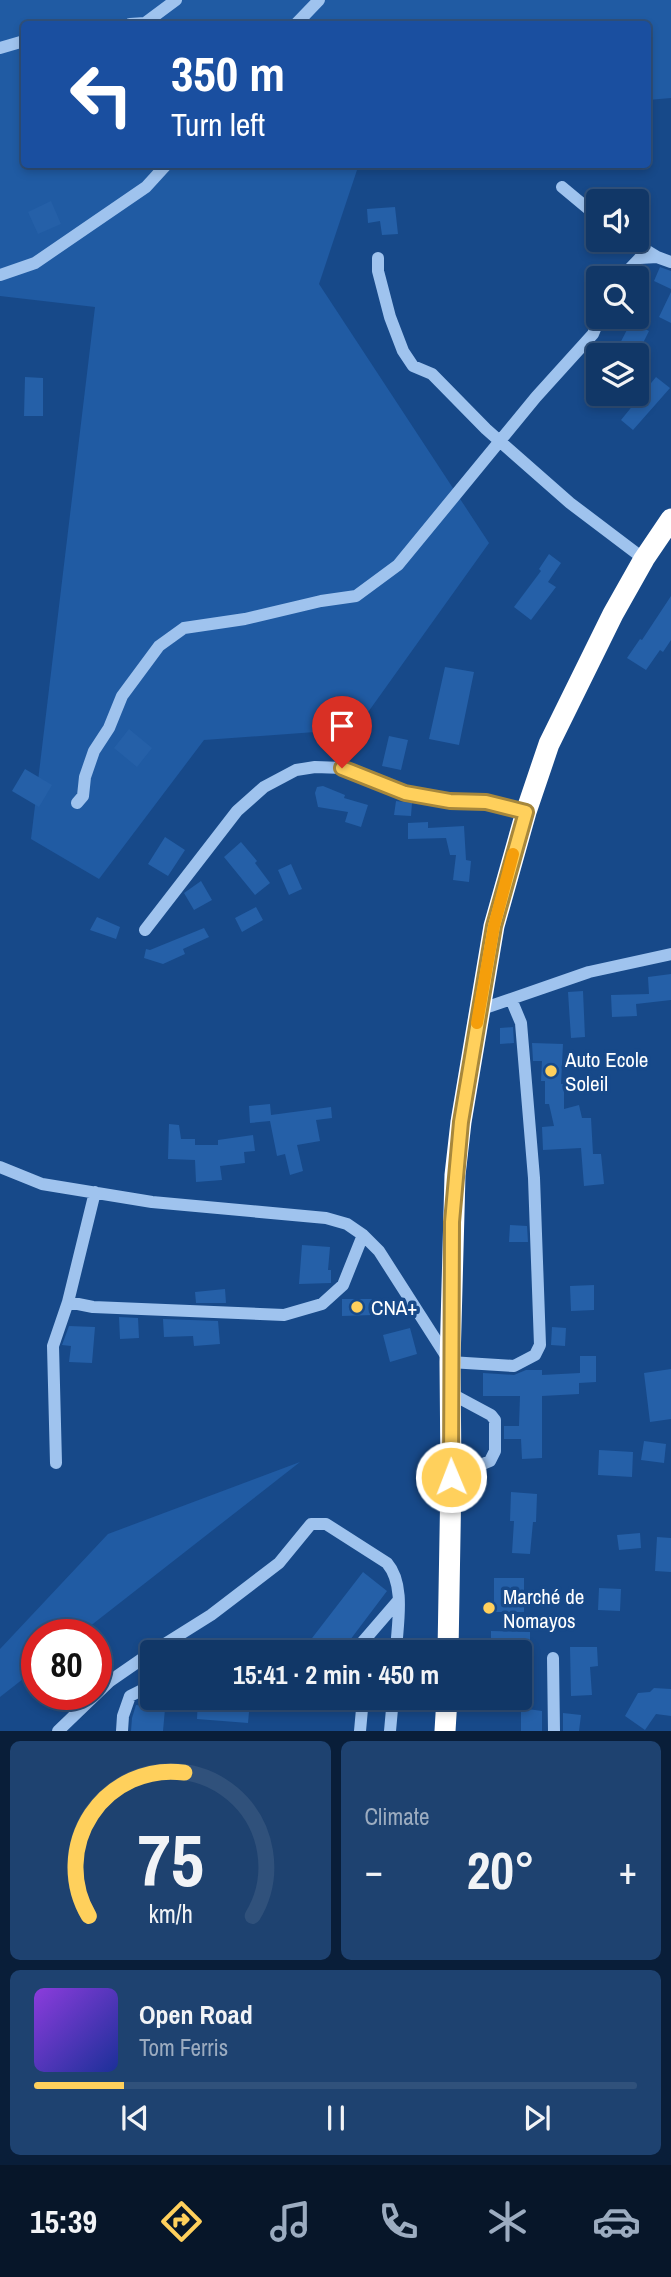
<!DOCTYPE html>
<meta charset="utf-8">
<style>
:root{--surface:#113767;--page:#1e4270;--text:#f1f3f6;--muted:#9cacc0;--line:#30517b;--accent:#ffd05c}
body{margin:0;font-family:"Archivo Narrow",sans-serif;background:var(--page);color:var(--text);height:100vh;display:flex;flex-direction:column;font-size:26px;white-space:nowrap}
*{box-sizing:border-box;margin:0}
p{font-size:23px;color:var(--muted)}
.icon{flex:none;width:38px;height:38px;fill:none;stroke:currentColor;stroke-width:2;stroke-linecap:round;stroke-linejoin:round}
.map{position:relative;height:1731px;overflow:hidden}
.details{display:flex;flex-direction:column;gap:10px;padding:10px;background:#091e39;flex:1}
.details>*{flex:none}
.banner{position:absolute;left:21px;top:21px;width:630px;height:147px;border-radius:7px;box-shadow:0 4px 10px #0003,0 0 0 2px var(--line);background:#1a4fa0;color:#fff;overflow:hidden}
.buttons{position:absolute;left:586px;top:189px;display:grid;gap:14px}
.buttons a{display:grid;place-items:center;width:63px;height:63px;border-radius:7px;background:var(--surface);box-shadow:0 4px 10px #0003,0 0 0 2px var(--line);font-size:35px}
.speed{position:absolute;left:21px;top:1619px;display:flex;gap:14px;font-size:35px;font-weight:700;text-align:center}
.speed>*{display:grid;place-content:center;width:91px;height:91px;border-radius:50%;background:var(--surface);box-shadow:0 4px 10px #0003,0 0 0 2px var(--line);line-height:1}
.speed .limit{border:10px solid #d22;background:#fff;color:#111}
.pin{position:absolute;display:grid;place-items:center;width:60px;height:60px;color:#fff;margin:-72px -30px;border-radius:50% 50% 50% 0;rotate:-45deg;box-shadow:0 0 7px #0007}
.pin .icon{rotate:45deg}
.me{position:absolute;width:77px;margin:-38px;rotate:359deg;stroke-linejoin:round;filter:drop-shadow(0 0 5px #0008)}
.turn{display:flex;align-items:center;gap:24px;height:147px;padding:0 35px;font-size:32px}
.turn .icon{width:91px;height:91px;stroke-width:2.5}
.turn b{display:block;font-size:49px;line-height:60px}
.big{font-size:52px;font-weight:700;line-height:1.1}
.details .widget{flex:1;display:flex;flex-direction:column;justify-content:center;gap:10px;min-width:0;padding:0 24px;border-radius:10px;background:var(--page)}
.details .dial{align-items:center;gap:0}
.dial svg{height:182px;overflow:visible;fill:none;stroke:var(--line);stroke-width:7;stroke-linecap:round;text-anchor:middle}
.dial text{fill:var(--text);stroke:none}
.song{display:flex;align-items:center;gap:21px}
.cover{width:84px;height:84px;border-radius:10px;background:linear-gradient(135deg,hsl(270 70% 55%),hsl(230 70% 35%))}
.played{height:7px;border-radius:4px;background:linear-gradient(90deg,var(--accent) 15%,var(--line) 15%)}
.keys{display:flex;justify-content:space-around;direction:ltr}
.heat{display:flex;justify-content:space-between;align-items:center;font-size:38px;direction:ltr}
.details .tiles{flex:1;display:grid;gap:10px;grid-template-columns:1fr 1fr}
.widget:last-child{grid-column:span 2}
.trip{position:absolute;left:140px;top:1640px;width:392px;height:70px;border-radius:7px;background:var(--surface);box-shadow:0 4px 10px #0003,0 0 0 2px var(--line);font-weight:700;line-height:70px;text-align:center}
.tabs{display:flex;height:112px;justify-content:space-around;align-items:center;background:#071629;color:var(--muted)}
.tabs .icon{width:49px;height:49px}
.tabs .selected{color:var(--accent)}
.tabs b{font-size:32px;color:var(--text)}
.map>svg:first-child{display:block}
.green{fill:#205ba3}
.building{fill:#2560a8}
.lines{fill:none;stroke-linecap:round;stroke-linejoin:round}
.minor{stroke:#9fc3ee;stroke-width:12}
.highway{stroke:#fff;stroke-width:21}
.route-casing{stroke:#a6873c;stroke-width:18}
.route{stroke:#ffd05c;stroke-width:12}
.slow{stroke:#f59e0b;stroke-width:12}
.poi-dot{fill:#ffd05c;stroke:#174989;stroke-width:2.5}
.labels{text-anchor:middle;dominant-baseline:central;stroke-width:7;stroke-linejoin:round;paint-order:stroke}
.poi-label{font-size:21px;fill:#fff;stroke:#174989;text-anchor:start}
</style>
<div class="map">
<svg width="671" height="1731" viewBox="0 0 671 1731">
<rect width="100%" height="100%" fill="#174989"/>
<!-- green -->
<path class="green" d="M0 0H671V98L648 100V24H24V164L367 165 358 167 319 284 489 543 356 729 204 740 99 879 31 839 95 307 0 296Z
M300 1462 80 1634H37V1668L0 1697V1649L108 1534Z"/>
<!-- building -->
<path class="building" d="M51 201 61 224 38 234 28 212Z
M395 207 398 234 382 235 380 221 368 223 367 209Z
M660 267 671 271V289L654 281Z
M671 292V323L659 317Z
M631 322 649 331 637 355H614Z
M25 377 43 378V416H24Z
M656 377 670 388 633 430 621 420Z
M549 554 561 563 548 582 556 587 531 620 514 607 541 571 539 569Z
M671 596V640L663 652 660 650 646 670 627 658 640 639 642 640Z
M445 667 474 672 459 745 429 739Z
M129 729 152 748 137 767 114 748Z
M389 736 408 740 401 770 382 766Z
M25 769 52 785 39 807 12 791Z
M323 786 345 795 344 798 368 805 361 827 345 822 348 812 318 807 315 793 317 787Z
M396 801 412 803 411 816 394 815Z
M428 822V828L464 826 466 860 471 861 469 882 453 880 456 855H450L446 838 408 839V823Z
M165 837 185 850 168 876 148 864Z
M241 842 257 861 255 863 270 883 255 895 224 857Z
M291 864 302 889 289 895 278 870Z
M201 881 212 900 194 910 184 893Z
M256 907 263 920 242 932 235 918Z
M97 917 120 927 116 939 90 930Z
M204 928 209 937 183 949 185 954 163 964 144 958 146 949 150 950Z
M671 974V1000L636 1004 637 1016 612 1017 611 995 649 994 648 977Z
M583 991 585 1037 571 1038 568 992Z
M513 1027 514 1043 500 1044V1028Z
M532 1043 563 1044 561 1084H564V1109L579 1105 582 1118H591L593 1154H601L604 1184 584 1186 581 1148 543 1150 542 1127 554 1126 549 1104H545V1081H541L542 1061H533Z
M270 1104 271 1115 331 1107 332 1118 316 1120 320 1141 297 1145 303 1171 290 1175 285 1154 277 1156 270 1121 250 1123 249 1106Z
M169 1124 179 1125 181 1139H195V1145H218V1140L253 1135 255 1151 244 1152 245 1163 220 1166 222 1180 196 1182 195 1160 168 1159Z
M510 1225 527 1226 528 1242H509Z
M302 1245 330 1247 328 1270H331V1283L299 1284Z
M594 1285V1310L571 1311 570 1286Z
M225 1289 226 1303H196L195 1292Z
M342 1299H372L373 1315 342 1316Z
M119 1317 138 1318 139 1338 120 1339Z
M163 1319 218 1321 220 1344 194 1346 193 1336 164 1337Z
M69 1326 95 1327 92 1363 69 1362 71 1346 62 1345Z
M552 1327 566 1328 565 1346 551 1345Z
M410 1328 417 1354 390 1362 383 1335Z
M580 1356H596V1382L579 1383V1394L542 1396V1458L522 1459 521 1439H504V1426H519L520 1396H483V1373L514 1375 526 1370H542V1375L580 1373Z
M671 1369V1419L650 1422 644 1373Z
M644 1441 666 1444 664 1463 641 1460Z
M599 1450 633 1452 632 1477 598 1475Z
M511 1492 537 1494 536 1522H533L530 1554 512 1553 514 1521H510Z
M640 1533 641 1548 619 1550 617 1535Z
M657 1537 671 1538V1572L655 1571Z
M363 1572 387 1591 341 1652H322L309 1642Z
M494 1578H524V1612H494Z
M599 1588 621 1589 620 1611 598 1610Z
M491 1631 530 1632V1641H491Z
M570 1647H597L598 1666 590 1667 592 1695 571 1696Z
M654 1688 671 1689V1716L656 1714 645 1730 625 1716 638 1693 650 1692Z
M198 1698 250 1701 248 1723 197 1719Z
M136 1705 165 1709 163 1731H131L132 1718Z
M521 1708 542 1711V1731H521Z
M563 1713 581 1715 579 1731H563Z"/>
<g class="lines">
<!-- minor -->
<path class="minor" d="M130 24 145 23 176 0
M296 24 319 0
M0 48 24 41
M562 187 598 217
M629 240 657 257
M378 258V271L390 317 403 351 413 366 432 374 486 429 570 503 644 559
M0 275 35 263 146 187 167 164
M621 278 640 258 657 257 671 262
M77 803 83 796 85 777 94 751 109 728 122 696 159 646 184 628 245 619 321 601 356 596 398 565 536 397 593 334 600 317
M145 930 237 811 264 787 296 770 315 767 343 768 405 793 450 801 486 802 526 812
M479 1010 589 972 671 954
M0 1167 42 1184 152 1202 326 1218 347 1224 363 1235 379 1251 450 1362 514 1366 535 1355 540 1345 534 1178 521 1023 511 999
M68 1302 93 1307 284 1315 322 1304 343 1285 363 1235
M450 1393 491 1415 495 1420V1451L490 1461 451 1477
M56 1463 53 1346 68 1302 95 1192
M152 1652 211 1615 279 1563 311 1524H326L387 1563C406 1585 397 1625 396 1652
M233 1652H241
M354 1652 398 1601
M553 1658 554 1731
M419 1698 447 1701
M58 1731 110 1681 152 1652
M122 1731 123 1716 130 1696 152 1685
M360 1731 363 1698
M390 1731 393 1698"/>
<!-- highway -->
<path class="highway" d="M448 1652 451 1477 450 1362 455 1175 461 1122 494 926 526 812 549 744 613 614 644 559 671 519
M445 1731 447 1698"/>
</g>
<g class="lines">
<defs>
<path id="route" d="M342 768 405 793 450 801 486 802 526 812 494 926 461 1122 452 1222 451 1477"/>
</defs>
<!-- route casing -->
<use href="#route" class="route-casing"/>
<!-- route -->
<use href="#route" class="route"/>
<!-- slow -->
<path class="slow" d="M477 1023 494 926 513 854"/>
</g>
<!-- markers -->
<g class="poi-dot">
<circle cx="551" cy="1071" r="7"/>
<circle cx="357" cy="1307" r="7"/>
<circle cx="489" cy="1608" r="7"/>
</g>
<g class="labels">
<!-- poi labels -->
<g class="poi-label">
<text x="565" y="1059">Auto Ecole<tspan x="565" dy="24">Soleil</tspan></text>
<text x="371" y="1307">CNA+</text>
<text x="503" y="1596">Marché de<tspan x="503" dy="24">Nomayos</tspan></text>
</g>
</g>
</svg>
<div class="buttons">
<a><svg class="icon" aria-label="sound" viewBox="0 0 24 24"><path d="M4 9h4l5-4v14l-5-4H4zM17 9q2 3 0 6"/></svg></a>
<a><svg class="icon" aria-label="search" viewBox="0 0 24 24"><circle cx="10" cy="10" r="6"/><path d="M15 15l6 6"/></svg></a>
<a><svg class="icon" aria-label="layers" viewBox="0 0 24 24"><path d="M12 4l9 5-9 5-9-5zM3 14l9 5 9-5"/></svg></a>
</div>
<div class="speed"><div class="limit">80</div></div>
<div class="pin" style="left:342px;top:768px;background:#d93025"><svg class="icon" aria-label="arrive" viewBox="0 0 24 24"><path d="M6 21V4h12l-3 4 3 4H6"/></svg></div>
<svg class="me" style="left:451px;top:1477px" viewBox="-20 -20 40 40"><circle r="17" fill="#ffd05c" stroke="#fff" stroke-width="3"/><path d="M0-11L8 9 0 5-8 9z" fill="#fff"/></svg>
<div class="trip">15:41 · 2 min · 450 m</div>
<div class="banner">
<div class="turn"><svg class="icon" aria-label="left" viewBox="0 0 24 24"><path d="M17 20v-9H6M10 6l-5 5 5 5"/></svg><div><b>350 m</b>Turn left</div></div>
</div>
</div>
<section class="details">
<div class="tiles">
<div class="widget dial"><svg viewBox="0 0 100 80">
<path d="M14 69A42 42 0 1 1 86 69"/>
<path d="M14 69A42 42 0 0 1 56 6" stroke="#ffd05c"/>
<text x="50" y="56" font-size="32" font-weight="700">75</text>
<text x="50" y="72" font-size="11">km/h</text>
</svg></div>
<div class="widget"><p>Climate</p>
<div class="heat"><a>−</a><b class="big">20°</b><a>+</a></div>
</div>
<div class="widget">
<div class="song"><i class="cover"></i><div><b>Open Road</b><p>Tom Ferris</p></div></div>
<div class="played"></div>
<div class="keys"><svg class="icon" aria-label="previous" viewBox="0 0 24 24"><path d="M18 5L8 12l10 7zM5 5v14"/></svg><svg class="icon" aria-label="pause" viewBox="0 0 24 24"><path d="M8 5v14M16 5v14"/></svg><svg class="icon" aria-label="next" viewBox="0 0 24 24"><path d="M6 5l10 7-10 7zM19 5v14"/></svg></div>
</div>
</div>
</section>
<nav class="tabs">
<b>15:39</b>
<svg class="icon selected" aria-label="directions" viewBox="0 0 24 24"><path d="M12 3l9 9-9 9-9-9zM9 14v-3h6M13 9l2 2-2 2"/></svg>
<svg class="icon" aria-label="music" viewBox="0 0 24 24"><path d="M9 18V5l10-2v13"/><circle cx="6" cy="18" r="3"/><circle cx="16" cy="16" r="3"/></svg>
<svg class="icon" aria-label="phone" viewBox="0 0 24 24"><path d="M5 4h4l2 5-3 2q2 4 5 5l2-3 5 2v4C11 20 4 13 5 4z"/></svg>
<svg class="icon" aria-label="climate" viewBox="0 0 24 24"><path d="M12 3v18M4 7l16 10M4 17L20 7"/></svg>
<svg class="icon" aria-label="car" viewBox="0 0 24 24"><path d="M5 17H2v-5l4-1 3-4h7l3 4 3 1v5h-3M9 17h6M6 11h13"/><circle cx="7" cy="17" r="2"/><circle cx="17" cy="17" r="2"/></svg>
</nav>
